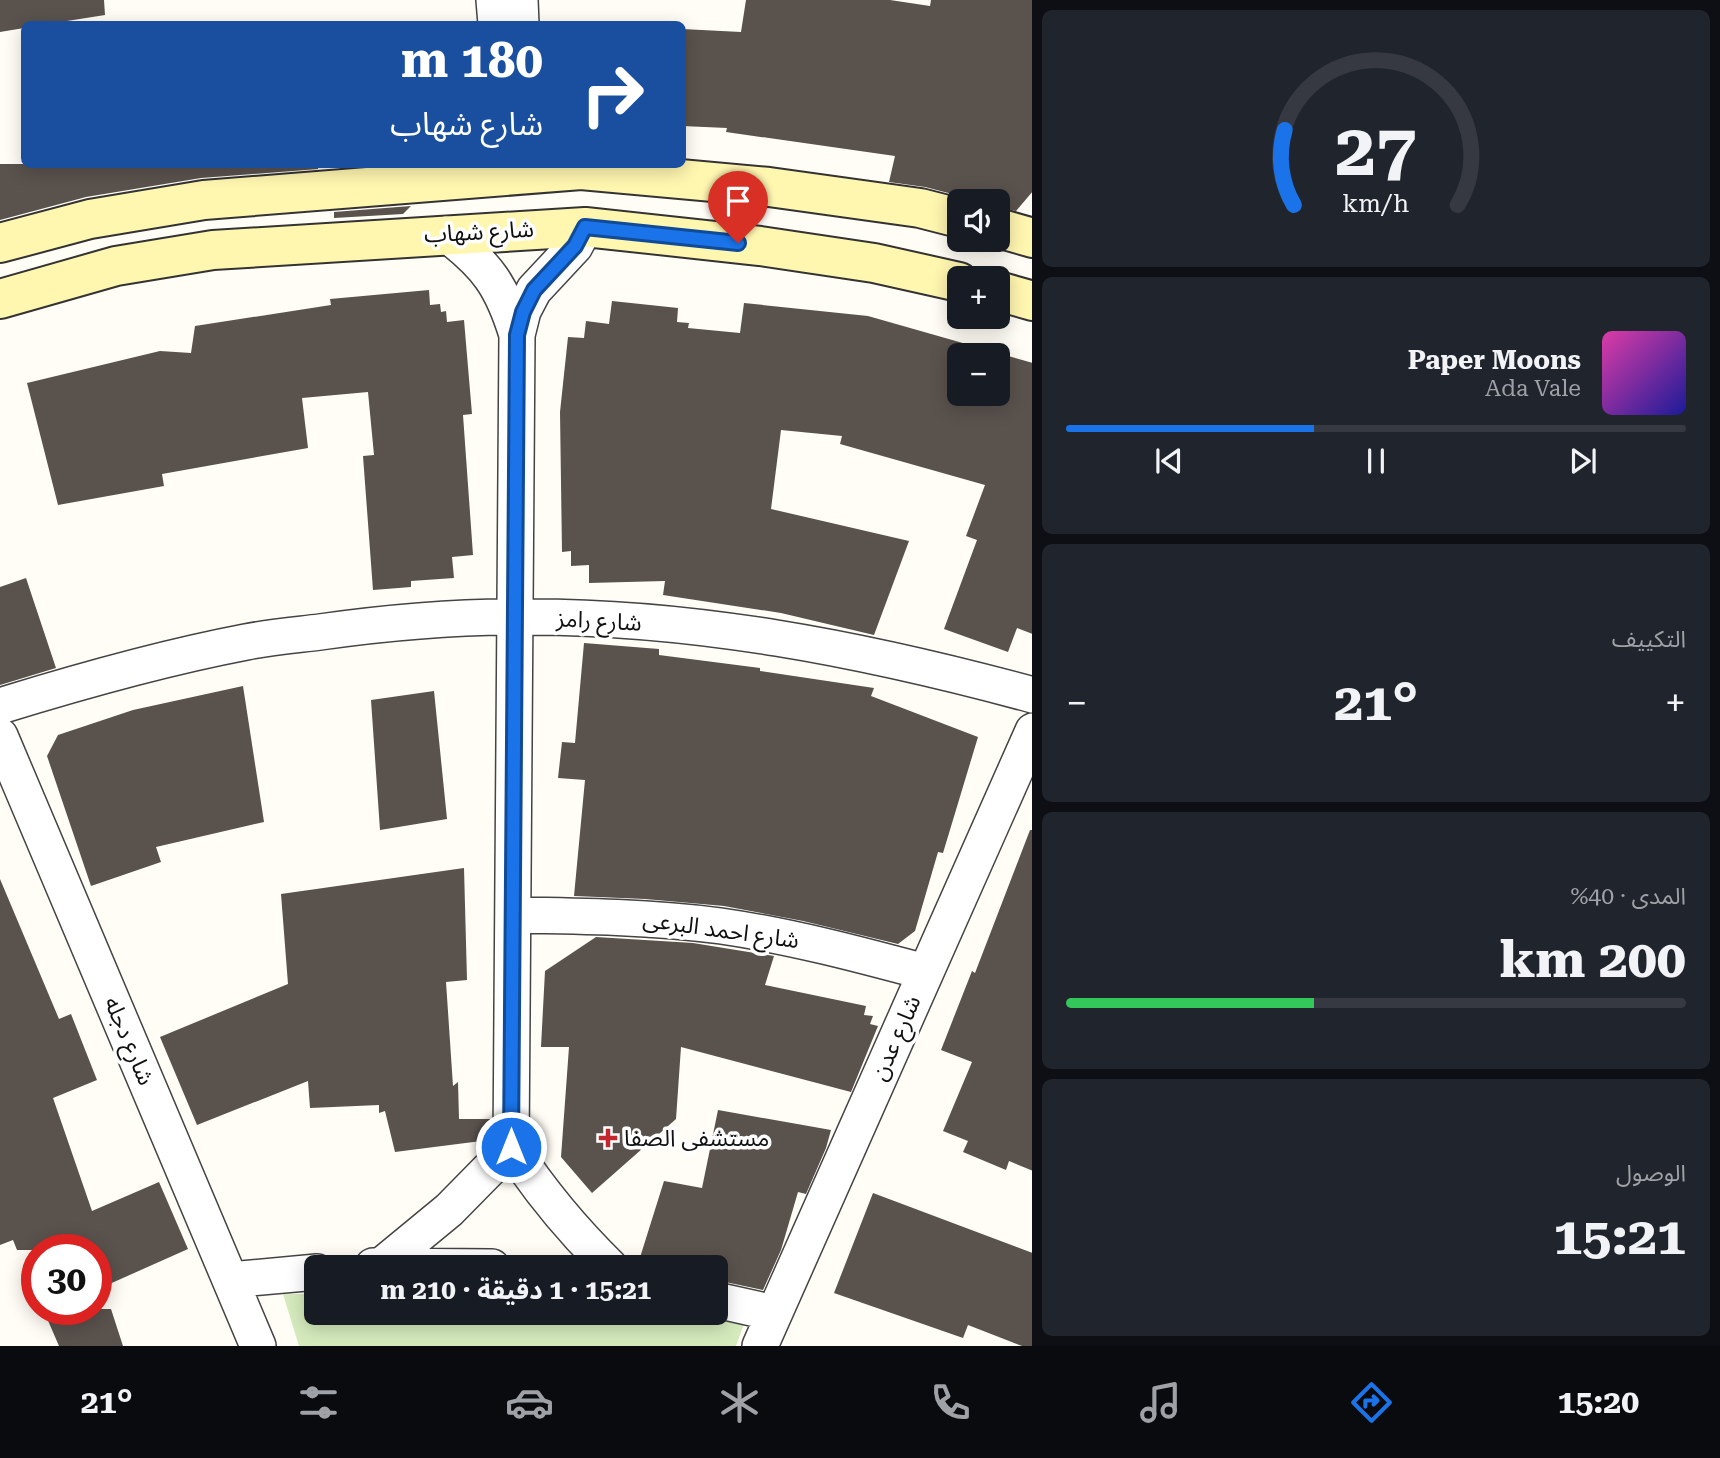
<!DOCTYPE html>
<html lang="ar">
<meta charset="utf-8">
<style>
:root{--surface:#171b24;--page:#20242c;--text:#f1f3f6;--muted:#9ea1a6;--line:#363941;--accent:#1a73e8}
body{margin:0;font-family:"Roboto Serif","Noto Sans Arabic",serif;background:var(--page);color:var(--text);direction:rtl;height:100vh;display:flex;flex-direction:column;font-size:26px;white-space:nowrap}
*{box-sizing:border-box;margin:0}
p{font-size:23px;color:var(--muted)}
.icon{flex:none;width:38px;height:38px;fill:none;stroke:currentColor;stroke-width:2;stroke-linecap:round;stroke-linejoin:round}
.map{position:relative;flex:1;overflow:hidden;direction:ltr}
.sheet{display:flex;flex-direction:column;gap:10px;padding:10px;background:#0d0f14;width:688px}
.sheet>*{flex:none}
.top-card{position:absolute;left:21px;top:21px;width:665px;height:147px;border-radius:10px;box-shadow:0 4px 18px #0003;direction:rtl;background:#1a4fa0;color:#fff;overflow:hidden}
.controls{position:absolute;left:947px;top:189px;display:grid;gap:14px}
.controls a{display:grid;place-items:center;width:63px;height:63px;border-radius:10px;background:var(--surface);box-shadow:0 4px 18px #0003;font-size:35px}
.speed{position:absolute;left:21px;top:1234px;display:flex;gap:14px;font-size:35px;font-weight:700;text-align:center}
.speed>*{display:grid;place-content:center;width:91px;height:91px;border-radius:50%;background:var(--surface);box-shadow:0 4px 18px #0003;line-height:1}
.speed .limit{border:10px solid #d22;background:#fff;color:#111}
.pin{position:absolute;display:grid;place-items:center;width:60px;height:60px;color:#fff;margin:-72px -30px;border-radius:50% 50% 50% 0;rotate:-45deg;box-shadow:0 0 7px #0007}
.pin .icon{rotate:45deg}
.me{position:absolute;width:77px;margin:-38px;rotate:0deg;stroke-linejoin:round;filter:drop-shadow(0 0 5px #0008)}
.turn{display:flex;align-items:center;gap:24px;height:147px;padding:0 28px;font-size:32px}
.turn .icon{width:91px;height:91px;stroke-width:2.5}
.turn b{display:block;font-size:49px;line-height:60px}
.big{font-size:52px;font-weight:700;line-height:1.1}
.sheet .card{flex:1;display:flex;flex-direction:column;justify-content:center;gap:10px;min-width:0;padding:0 24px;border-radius:10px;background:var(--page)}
.sheet .dial{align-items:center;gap:0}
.dial svg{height:182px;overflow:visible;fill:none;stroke:var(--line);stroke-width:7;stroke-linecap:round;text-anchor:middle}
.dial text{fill:var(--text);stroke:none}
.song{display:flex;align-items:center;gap:21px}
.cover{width:84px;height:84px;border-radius:10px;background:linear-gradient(135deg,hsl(320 70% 55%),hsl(240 70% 35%))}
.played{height:7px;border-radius:4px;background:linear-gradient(90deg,var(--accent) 40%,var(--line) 40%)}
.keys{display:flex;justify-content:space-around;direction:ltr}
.heat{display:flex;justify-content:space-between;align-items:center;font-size:38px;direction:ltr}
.charge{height:10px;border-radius:5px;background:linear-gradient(90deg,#34c759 40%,var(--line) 0)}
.trip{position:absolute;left:304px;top:1255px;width:424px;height:70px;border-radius:10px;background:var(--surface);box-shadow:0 4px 18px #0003;font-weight:700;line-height:70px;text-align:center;direction:rtl}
.dock{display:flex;height:112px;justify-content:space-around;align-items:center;background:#090b0e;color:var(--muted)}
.dock .icon{width:49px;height:49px}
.dock .current{color:var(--accent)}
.dock b{font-size:32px;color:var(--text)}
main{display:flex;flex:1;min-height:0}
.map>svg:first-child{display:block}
.green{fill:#d5ebbd}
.building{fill:#5a524d;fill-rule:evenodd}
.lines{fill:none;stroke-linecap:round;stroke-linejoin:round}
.street-casing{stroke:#444;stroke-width:38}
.secondary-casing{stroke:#333;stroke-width:42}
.street{stroke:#fff;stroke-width:35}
.secondary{stroke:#fff6b0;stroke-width:38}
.route-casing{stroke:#114b97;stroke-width:18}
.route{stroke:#1a73e8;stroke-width:12}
.poi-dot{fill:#c4262e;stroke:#fff;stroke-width:2.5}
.labels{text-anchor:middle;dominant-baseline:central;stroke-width:7;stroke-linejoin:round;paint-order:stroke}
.street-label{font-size:23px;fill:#111;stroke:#fff}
.poi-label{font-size:23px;fill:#111;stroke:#fff;text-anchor:start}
</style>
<main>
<section class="sheet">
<div class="card dial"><svg viewBox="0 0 100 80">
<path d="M14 69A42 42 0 1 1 86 69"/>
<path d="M14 69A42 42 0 0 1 10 36" stroke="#1a73e8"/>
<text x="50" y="56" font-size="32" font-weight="700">27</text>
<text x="50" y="72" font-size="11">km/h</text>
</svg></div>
<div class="card">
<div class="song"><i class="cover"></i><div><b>Paper Moons</b><p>Ada Vale</p></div></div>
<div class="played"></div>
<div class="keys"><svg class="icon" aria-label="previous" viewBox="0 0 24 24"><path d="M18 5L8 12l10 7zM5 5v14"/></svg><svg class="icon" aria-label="pause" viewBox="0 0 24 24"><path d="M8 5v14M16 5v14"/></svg><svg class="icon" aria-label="next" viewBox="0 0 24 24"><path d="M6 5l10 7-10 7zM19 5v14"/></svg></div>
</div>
<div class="card"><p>التكييف</p>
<div class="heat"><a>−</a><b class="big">21°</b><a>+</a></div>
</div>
<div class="card"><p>المدى · 40%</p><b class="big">200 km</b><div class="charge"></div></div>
<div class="card"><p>الوصول</p><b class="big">15:21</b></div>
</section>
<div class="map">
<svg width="1033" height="1346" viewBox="0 0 1033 1346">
<rect width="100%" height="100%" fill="#fffdf5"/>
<!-- green -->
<path class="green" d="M283 1294H317V1312H648L744 1324 736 1346H299Z"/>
<!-- building -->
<path class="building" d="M0 0H104L105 15 48 24H24V28L0 32Z
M746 0H890L930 6 931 0H1033V191L1016 211 998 207V201H972L964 197 925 187 889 182 895 156 726 132 727 128 682 126V29L741 32Z
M0 164H318V169L201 178 86 197 0 220Z
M411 206 403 214 334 218V212Z
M429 290 430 305 440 304 441 312 446 311 447 322 464 320 472 414 463 415 473 555 452 557 454 578 411 581V587L373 590 363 456 374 455 368 392 302 398 308 448 162 474 164 486 58 505 27 383 160 351 191 353 195 326 331 305 330 299Z
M612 301 678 308 677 322 689 323 688 328 740 333 744 303 868 316 1033 363V634L1017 628 1008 652 944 629 977 540 966 536 985 485 840 444 842 436 781 430 771 509 909 541 874 635 781 613 663 595 665 581 589 583V565L571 566V551L562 552 560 412 568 337 584 338 586 321 609 324ZM959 355H998V394H959Z
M26 578 56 668 0 685V587Z
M584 643 659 649V655L760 668V671L874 688 871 696 978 737 943 853 938 852 915 931 898 944 803 921 724 906 645 899 574 896 585 780 558 778 562 742 575 743Z
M243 686 264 822 156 847 161 862 91 886 47 756 58 735 133 710Z
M434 691 447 819 380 830 371 700Z
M1030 830H1033V1171L1009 1161 1006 1170 963 1152 968 1141 943 1131 972 1062 941 1050 972 971 975 973Z
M464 868 467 980 446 982 453 1086 458 1082 459 1119H491L489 1140 395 1152 385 1111 379 1113V1105L310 1108 308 1081 197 1125 160 1037 288 984 281 894Z
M0 879 59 1019 71 1014 97 1080 53 1098 92 1211 159 1182 188 1249 96 1290V1250H17L13 1240 0 1245Z
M596 937 693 943 774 956 765 985 866 1006 864 1015 873 1016 870 1024 878 1026 851 1092 681 1047 676 1119 592 1193 561 1157 569 1047H541L545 971Z
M718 1110 831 1130 826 1148 806 1194 798 1192 781 1250 763 1290 716 1280V1267H637L664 1181 702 1188Z
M873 1193 1033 1253V1346H1022L968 1325 963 1338 834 1293Z
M43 1309H111L123 1346H59Z"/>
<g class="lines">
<defs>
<path id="street" d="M494 0 496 24
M520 0 521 24
M585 227 575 246 534 290 523 311 517 335 511 1147C540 1191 572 1230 610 1267
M446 234C487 265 502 286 517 335
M0 706C81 681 162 658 246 642 270 637 295 635 320 632 384 623 450 617 515 617 690 615 864 649 1033 695
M0 736 258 1346
M513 915C583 916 652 917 721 926 790 936 858 954 925 972
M373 1266 492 1267
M381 1266 449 1210 511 1147
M230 1280 317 1272
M716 1300 774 1313
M760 1346 1033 731"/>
<path id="secondary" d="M998 228 1033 238
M0 243 90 219 204 200 581 170 769 187 920 208 959 218
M998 291 1033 301
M0 299 116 266 213 250 585 227 760 246 874 263 959 282"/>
</defs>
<!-- street casing -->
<use href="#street" class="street-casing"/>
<!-- secondary casing -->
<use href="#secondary" class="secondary-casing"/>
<!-- street -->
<use href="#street" class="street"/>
<!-- secondary -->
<use href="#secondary" class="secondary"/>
</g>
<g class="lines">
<defs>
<path id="route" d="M511 1147 517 335 523 312 534 290 575 246 585 227 738 243"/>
</defs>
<!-- route casing -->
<use href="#route" class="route-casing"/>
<!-- route -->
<use href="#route" class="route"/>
</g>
<!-- markers -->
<path class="poi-dot" d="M604.5 1127.5h7v7h7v7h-7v7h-7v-7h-7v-7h7z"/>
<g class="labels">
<!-- street labels -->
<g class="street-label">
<text transform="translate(479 232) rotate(-3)">شارع شهاب</text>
<text transform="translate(599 621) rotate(3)">شارع رامز</text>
<text transform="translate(721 930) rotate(8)">شارع احمد البرعى</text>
<text transform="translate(896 1038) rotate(-66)">شارع عدن</text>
<text transform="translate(129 1041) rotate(67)">شارع دجله</text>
</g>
<!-- poi labels -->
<g class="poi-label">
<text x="624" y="1138">مستشفى الصفا</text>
</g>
</g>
</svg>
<div class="controls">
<a><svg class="icon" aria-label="sound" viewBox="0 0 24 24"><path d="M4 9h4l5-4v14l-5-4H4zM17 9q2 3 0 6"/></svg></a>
<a>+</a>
<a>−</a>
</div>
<div class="speed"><div class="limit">30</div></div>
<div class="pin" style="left:738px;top:243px;background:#d93025"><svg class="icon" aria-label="arrive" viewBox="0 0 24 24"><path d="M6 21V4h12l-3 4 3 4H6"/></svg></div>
<svg class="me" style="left:511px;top:1147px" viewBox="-20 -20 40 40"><circle r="17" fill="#1a73e8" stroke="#fff" stroke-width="3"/><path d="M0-11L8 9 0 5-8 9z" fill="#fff"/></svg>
<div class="trip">15:21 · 1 دقيقة · 210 m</div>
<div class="top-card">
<div class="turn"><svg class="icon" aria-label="right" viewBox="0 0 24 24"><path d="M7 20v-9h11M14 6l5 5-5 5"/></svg><div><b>180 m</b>شارع شهاب</div></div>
</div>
</div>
</main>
<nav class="dock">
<b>15:20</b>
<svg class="icon current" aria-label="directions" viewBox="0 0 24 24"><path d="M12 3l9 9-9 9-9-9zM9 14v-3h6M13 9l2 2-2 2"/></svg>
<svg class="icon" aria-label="music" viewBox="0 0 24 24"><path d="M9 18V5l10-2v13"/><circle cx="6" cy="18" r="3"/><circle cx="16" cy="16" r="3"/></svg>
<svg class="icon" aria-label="phone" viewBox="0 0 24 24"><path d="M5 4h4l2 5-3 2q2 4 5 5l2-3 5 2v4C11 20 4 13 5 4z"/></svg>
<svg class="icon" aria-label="climate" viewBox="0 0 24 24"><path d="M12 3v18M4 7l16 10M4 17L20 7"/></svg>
<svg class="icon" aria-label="car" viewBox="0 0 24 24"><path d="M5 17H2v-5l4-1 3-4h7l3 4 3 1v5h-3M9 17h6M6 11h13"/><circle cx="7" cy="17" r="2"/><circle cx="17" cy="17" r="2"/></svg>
<svg class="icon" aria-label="filters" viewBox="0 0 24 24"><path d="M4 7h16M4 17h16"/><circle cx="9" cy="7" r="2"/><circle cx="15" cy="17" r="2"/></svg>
<b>21°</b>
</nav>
